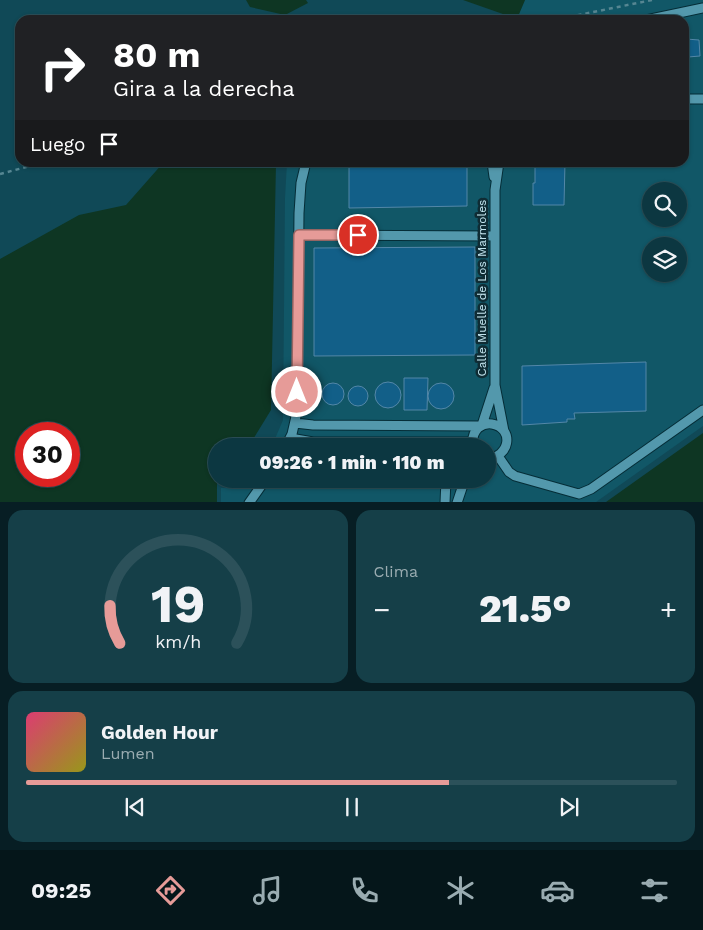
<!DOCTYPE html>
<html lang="es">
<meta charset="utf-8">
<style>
:root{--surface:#0c3741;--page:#153f48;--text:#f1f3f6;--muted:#9aacb1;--line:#2c515a;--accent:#e69b98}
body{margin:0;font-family:"Work Sans",sans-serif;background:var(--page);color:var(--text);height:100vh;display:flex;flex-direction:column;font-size:19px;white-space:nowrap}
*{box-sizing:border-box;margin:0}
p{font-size:16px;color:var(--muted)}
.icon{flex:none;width:28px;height:28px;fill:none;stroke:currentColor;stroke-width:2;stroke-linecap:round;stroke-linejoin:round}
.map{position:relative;height:502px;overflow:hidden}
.drawer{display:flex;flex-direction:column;gap:8px;padding:8px;background:#071e24;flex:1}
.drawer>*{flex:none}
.top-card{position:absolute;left:15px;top:15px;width:674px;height:152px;border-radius:15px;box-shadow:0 1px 4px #0004,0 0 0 1px var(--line);background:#202124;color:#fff;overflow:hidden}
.fabs{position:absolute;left:642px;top:182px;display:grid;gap:10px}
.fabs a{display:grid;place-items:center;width:45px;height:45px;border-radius:50%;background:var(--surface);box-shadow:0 1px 4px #0004,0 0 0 1px var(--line);font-size:25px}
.speed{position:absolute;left:15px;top:422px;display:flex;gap:10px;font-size:25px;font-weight:700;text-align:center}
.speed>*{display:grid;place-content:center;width:65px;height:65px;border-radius:50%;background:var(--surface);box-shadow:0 1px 4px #0004,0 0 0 1px var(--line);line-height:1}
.speed .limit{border:8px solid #d22;background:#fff;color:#111}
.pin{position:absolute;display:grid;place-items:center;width:42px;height:42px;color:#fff;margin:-21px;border:2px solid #fff;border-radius:50%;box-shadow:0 1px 5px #0007}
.me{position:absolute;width:55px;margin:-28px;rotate:0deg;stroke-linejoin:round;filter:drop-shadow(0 0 4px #0008)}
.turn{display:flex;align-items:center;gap:18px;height:105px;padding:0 15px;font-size:22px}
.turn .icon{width:65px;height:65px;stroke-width:2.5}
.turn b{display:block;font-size:35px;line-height:42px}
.then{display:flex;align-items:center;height:48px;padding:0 15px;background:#0003;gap:10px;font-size:19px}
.big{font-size:38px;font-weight:800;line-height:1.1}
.drawer .tile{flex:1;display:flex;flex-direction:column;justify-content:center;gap:8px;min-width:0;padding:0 18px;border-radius:15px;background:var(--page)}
.drawer .dial{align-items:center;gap:0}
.dial svg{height:130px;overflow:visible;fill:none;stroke:var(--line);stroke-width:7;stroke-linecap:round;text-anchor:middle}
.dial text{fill:var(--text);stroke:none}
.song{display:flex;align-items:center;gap:15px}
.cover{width:60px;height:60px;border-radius:8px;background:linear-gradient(135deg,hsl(340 70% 55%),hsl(60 70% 35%))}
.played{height:5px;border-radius:2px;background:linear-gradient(90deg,var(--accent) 65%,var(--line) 65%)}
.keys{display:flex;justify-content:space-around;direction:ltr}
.heat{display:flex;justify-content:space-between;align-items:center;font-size:28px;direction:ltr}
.drawer .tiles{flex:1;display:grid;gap:8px;grid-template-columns:1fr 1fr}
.tile:last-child{grid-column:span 2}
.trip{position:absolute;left:208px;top:438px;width:288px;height:50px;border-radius:25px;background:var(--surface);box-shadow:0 1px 4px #0004,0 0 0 1px var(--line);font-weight:800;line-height:50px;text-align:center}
.menu{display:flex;height:80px;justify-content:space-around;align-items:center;background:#05161a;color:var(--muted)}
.menu .icon{width:35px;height:35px}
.menu .selected{color:var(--accent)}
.menu b{font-size:22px;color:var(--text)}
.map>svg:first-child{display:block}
.built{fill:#115767;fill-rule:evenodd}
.water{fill:#0e3623;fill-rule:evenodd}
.building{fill:#125f88;stroke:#5387a8}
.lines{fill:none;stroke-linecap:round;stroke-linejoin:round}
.minor-casing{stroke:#052d37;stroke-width:11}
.path{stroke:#568692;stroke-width:2.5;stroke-dasharray:4 4;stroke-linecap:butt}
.minor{stroke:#5398ac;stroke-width:9}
.route-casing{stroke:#966563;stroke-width:12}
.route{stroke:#e69b98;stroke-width:9}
.labels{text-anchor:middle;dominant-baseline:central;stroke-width:5;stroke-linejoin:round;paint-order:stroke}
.street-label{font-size:12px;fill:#c2e4ee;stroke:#0f2c34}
</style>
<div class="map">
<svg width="703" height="503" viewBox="0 0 703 503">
<rect width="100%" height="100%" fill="#104957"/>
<!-- built -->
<path class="built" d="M525 0H703V426L596 502 221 503V488H231L247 481 249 479H486V446H272L283 420 285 198 287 163 684 162V20H516ZM651 191H679V219H651ZM651 246H679V274H651Z"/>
<!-- water -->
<path class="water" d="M246 0H306L308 3 285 15 250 7Z
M463 0H525L517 19Z
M163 163H276L271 410 249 446H216V479H228H217V502H0V259L79 215 126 205ZM26 434H69V476H26Z
M703 433V502H606Z"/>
<!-- building -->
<path class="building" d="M684 35H686V39L699 40 700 56 688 57 689 65H684Z
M349 162H467V206L349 208Z
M535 162H565L564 205H533V183H535Z
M475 247V355L314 356V248Z
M646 362V411L574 413 575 419H567V422L522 425V366Z
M404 378H428L427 410H404Z
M375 395a13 13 0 1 1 26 0a13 13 0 1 1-26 0Z
M428 396a13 13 0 1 1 26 0a13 13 0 1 1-26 0Z
M322 394a11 11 0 1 1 22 0a11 11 0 1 1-22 0Z
M348 396a10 10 0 1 1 20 0a10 10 0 1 1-20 0Z"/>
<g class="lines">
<defs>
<path id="minor" d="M646 20 703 8
M684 99H703
M492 162 494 177
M499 162 495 190V385L504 431
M299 235 495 236
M295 423 313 425 480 426
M482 425 494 388
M290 438 313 442H467L472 443
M286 446 292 434 297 412 299 213 301 183 306 162
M473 446C472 439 473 433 478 428 482 425 487 423 492 424 515 428 510 459 486 458
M498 456 509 472 515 476 579 494 591 489 703 410
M249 503 266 479
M445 503 446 479
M457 503 465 479"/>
</defs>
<!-- minor casing -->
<use href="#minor" class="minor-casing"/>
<!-- path -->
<path class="path" d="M554 20 652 0
M0 174 45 162"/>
<!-- minor -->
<use href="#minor" class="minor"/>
</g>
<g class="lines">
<defs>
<path id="route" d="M297 392 299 235H358"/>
</defs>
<!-- route casing -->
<use href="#route" class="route-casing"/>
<!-- route -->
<use href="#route" class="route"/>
</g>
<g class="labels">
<!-- street labels -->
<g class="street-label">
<text transform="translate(482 288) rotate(-90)">Calle Muelle de Los Marmoles</text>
</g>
</g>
</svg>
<div class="fabs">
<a><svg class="icon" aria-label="search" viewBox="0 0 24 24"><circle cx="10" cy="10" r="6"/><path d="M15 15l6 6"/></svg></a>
<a><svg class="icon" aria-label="layers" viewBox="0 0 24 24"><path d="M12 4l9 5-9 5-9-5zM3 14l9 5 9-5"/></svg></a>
</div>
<div class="speed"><div class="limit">30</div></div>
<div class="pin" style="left:358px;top:235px;background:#d93025"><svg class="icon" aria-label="arrive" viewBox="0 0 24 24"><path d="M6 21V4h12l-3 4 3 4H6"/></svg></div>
<svg class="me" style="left:297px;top:392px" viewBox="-20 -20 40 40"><circle r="17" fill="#e69b98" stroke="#fff" stroke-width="3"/><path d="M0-11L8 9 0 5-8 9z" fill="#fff"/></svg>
<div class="trip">09:26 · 1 min · 110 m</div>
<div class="top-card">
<div class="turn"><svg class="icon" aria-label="right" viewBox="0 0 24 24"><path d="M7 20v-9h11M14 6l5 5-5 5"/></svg><div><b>80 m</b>Gira a la derecha</div></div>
<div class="then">Luego<svg class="icon" aria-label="arrive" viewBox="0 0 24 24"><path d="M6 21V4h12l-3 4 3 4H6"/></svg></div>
</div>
</div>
<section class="drawer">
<div class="tiles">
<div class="tile dial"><svg viewBox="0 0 100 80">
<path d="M14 69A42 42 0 1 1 86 69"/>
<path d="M14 69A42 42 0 0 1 8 46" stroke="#e69b98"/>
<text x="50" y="56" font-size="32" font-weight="700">19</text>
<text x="50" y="72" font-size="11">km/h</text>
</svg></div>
<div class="tile"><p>Clima</p>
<div class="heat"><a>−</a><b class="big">21.5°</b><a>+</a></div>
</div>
<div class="tile">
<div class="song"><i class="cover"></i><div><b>Golden Hour</b><p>Lumen</p></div></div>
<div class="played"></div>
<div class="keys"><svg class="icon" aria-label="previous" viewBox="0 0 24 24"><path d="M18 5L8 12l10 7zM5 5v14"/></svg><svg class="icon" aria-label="pause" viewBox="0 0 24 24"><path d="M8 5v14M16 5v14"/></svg><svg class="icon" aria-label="next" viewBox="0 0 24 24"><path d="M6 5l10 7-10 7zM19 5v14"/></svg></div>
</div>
</div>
</section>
<nav class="menu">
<b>09:25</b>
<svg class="icon selected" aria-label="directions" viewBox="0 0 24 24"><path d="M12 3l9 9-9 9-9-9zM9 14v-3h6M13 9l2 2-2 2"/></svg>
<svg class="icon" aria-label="music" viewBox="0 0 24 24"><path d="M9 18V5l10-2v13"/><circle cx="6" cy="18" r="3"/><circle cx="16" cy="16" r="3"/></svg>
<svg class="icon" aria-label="phone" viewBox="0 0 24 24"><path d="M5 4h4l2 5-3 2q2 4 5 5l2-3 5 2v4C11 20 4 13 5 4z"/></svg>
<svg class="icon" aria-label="climate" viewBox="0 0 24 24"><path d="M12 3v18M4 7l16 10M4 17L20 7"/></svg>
<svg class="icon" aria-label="car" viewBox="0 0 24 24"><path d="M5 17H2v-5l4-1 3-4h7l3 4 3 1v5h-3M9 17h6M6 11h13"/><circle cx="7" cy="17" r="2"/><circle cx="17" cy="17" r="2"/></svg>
<svg class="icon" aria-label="filters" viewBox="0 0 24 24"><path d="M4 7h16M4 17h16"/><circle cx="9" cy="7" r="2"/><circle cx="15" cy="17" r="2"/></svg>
</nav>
